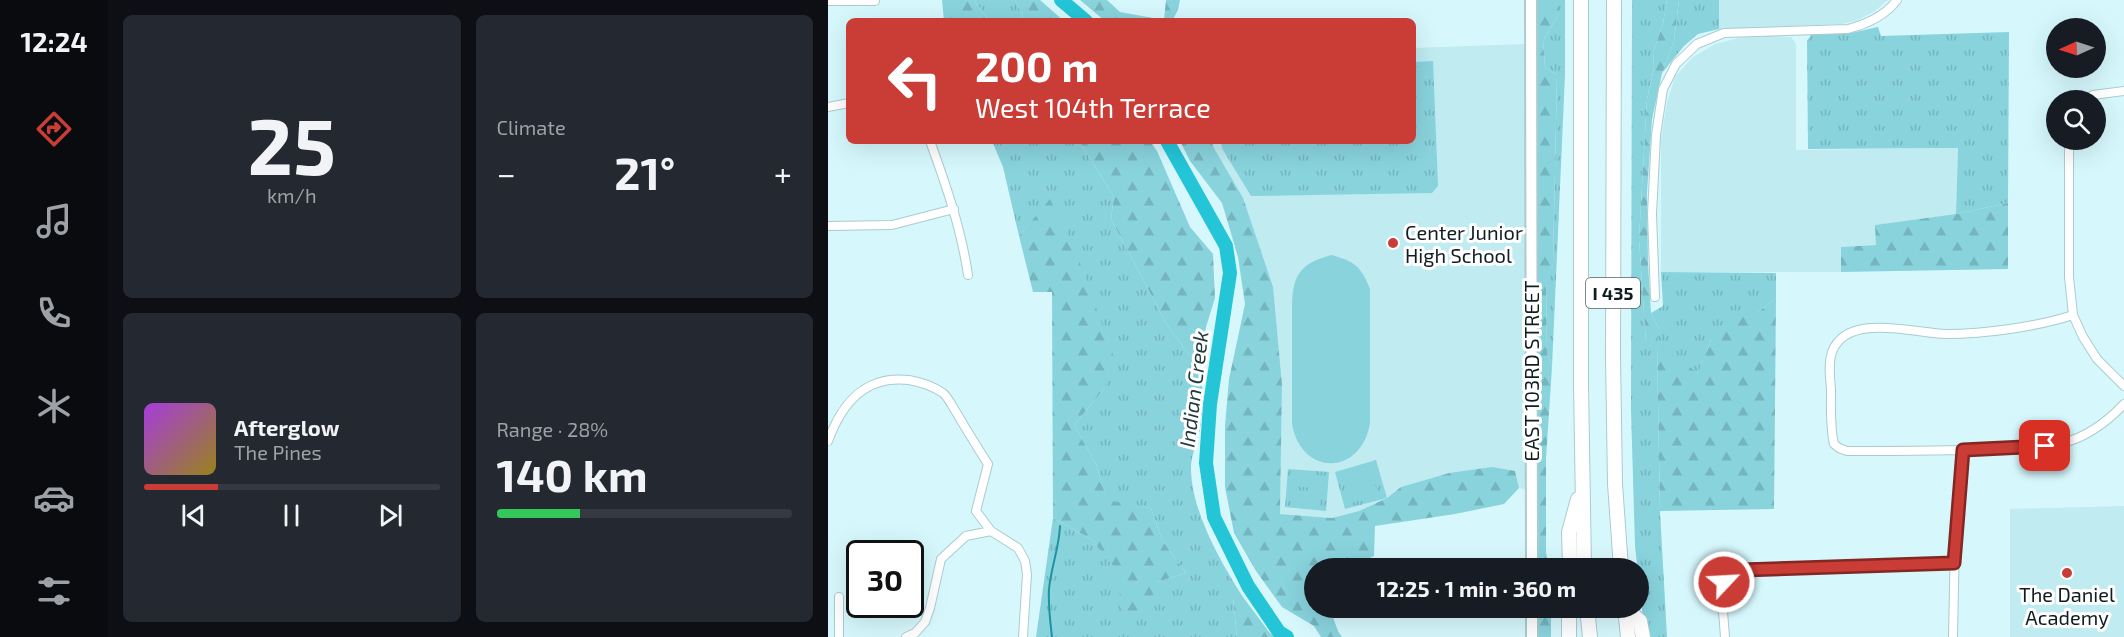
<!DOCTYPE html>
<meta charset="utf-8">
<style>
:root{--surface:#171b24;--page:#242831;--text:#f1f3f6;--muted:#9ea1a6;--line:#363941;--accent:#ca3c36}
body{margin:0;font-family:"Exo 2",sans-serif;background:var(--page);color:var(--text);height:100vh;display:flex;flex-direction:column;font-size:22px;white-space:nowrap}
*{box-sizing:border-box;margin:0}
p{font-size:20px;color:var(--muted)}
.icon{flex:none;width:33px;height:33px;fill:none;stroke:currentColor;stroke-width:2;stroke-linecap:round;stroke-linejoin:round}
.map{position:relative;flex:1;overflow:hidden}
.sheet{display:flex;flex-direction:column;gap:15px;padding:15px;background:#0d0f14;width:720px}
.sheet>*{flex:none}
.hud{position:absolute;left:18px;top:18px;width:570px;height:126px;border-radius:9px;box-shadow:0 6px 24px #0002;background:#ca3c36;color:#fff;overflow:hidden}
.needle{width:39px;rotate:267deg}
.fabs{position:absolute;left:1218px;top:18px;display:grid;gap:12px}
.fabs a{display:grid;place-items:center;width:60px;height:60px;border-radius:50%;background:var(--surface);box-shadow:0 6px 24px #0002;font-size:30px}
.speed{position:absolute;left:18px;top:540px;display:flex;gap:12px;font-size:30px;font-weight:700;text-align:center}
.speed>*{display:grid;place-content:center;width:78px;height:78px;border-radius:50%;background:var(--surface);box-shadow:0 6px 24px #0002;line-height:1}
.speed .limit{border:3px solid #111;border-radius:9px;background:#fff;color:#111}
.pin{position:absolute;display:grid;place-items:center;width:51px;height:51px;color:#fff;margin:-26px;border-radius:12px;box-shadow:0 3px 9px #0006}
.me{position:absolute;width:66px;margin:-33px;rotate:65deg;stroke-linejoin:round;filter:drop-shadow(0 0 4px #0008)}
.turn{display:flex;align-items:center;gap:21px;height:126px;padding:0 30px;font-size:27px}
.turn .icon{width:78px;height:78px;stroke-width:2.5}
.turn b{display:block;font-size:42px;line-height:51px}
.big{font-size:45px;font-weight:700;line-height:1.1}
.sheet .card{flex:1;display:flex;flex-direction:column;justify-content:center;gap:9px;min-width:0;padding:0 21px;border-radius:9px;background:var(--page)}
.sheet .dial{align-items:center;gap:0}
.dial b{font-size:78px;line-height:1}
.song{display:flex;align-items:center;gap:18px}
.cover{width:72px;height:72px;border-radius:9px;background:linear-gradient(135deg,hsl(280 70% 55%),hsl(50 70% 35%))}
.played{height:6px;border-radius:3px;background:linear-gradient(90deg,var(--accent) 25%,var(--line) 25%)}
.keys{display:flex;justify-content:space-around;direction:ltr}
.heat{display:flex;justify-content:space-between;align-items:center;font-size:33px;direction:ltr}
.charge{height:9px;border-radius:4px;background:linear-gradient(90deg,#34c759 28%,var(--line) 0)}
.sheet .tiles{flex:1;display:grid;gap:15px;grid-template-columns:repeat(2,1fr)}
.trip{position:absolute;left:476px;top:558px;width:345px;height:60px;border-radius:30px;background:var(--surface);box-shadow:0 6px 24px #0002;font-weight:700;line-height:60px;text-align:center}
main{display:flex;flex:1;min-height:0}
.dock{display:flex;flex-direction:column;width:108px;justify-content:space-around;align-items:center;background:#090b0e;color:var(--muted)}
.dock .icon{width:42px;height:42px}
.dock .on{color:var(--accent)}
.dock b{font-size:27px;color:var(--text)}
.map>svg:first-child{display:block}
.built{fill:#bfebf1}
.grass{fill:url(#grass-tufts)}
.forest{fill:url(#forest-firs)}
.pitch{fill:#89d3dd}
.lines{fill:none;stroke-linecap:round;stroke-linejoin:round}
.stream{stroke:#1e93a0;stroke-width:2}
.river{stroke:#24c5d7;stroke-width:14}
.street-casing{stroke:#aacbcf;stroke-width:10}
.secondary-casing{stroke:#aacbcf;stroke-width:14}
.highway-casing{stroke:#aacbcf;stroke-width:16}
.street{stroke:#fff;stroke-width:8}
.secondary{stroke:#fff;stroke-width:10}
.highway{stroke:#fff;stroke-width:14}
.route-casing{stroke:#832723;stroke-width:15}
.route{stroke:#ca3c36;stroke-width:10}
.poi-dot{fill:#ca3c36;stroke:#fff;stroke-width:2}
.labels{text-anchor:middle;dominant-baseline:central;stroke-width:6;stroke-linejoin:round;paint-order:stroke}
.shield{fill:#fff;stroke:#586263;stroke-width:1.5}
.shield-label{font-size:18px;font-weight:bold;fill:#111e20}
.poi-label{font-size:20px;fill:#111e20;stroke:#fff;text-anchor:start}
.street-label{font-size:20px;fill:#111e20;stroke:#fff}
.water-label{font-size:21px;font-style:italic;fill:#223a3d;stroke:#fff}
</style>
<main>
<nav class="dock">
<b>12:24</b>
<svg class="icon on" aria-label="directions" viewBox="0 0 24 24"><path d="M12 3l9 9-9 9-9-9zM9 14v-3h6M13 9l2 2-2 2"/></svg>
<svg class="icon" aria-label="music" viewBox="0 0 24 24"><path d="M9 18V5l10-2v13"/><circle cx="6" cy="18" r="3"/><circle cx="16" cy="16" r="3"/></svg>
<svg class="icon" aria-label="phone" viewBox="0 0 24 24"><path d="M5 4h4l2 5-3 2q2 4 5 5l2-3 5 2v4C11 20 4 13 5 4z"/></svg>
<svg class="icon" aria-label="climate" viewBox="0 0 24 24"><path d="M12 3v18M4 7l16 10M4 17L20 7"/></svg>
<svg class="icon" aria-label="car" viewBox="0 0 24 24"><path d="M5 17H2v-5l4-1 3-4h7l3 4 3 1v5h-3M9 17h6M6 11h13"/><circle cx="7" cy="17" r="2"/><circle cx="17" cy="17" r="2"/></svg>
<svg class="icon" aria-label="filters" viewBox="0 0 24 24"><path d="M4 7h16M4 17h16"/><circle cx="9" cy="7" r="2"/><circle cx="15" cy="17" r="2"/></svg>
</nav>
<section class="sheet">
<div class="tiles">
<div class="card dial"><b>25</b><p>km/h</p></div>
<div class="card"><p>Climate</p>
<div class="heat"><a>−</a><b class="big">21°</b><a>+</a></div>
</div>
<div class="card">
<div class="song"><i class="cover"></i><div><b>Afterglow</b><p>The Pines</p></div></div>
<div class="played"></div>
<div class="keys"><svg class="icon" aria-label="previous" viewBox="0 0 24 24"><path d="M18 5L8 12l10 7zM5 5v14"/></svg><svg class="icon" aria-label="pause" viewBox="0 0 24 24"><path d="M8 5v14M16 5v14"/></svg><svg class="icon" aria-label="next" viewBox="0 0 24 24"><path d="M6 5l10 7-10 7zM19 5v14"/></svg></div>
</div>
<div class="card"><p>Range · 28%</p><b class="big">140 km</b><div class="charge"></div></div>
</div>
</section>
<div class="map">
<svg width="1296" height="637" viewBox="0 0 1296 637">
<defs>
<pattern id="grass-tufts" width="24" height="20" patternUnits="userSpaceOnUse" patternTransform="scale(1.5)"><rect width="24" height="20" fill="#89d3dd"/><path d="M3 7l-1-3M5 7V3M7 7l1-3M15 17l-1-3M17 17v-4M19 17l1-3" fill="none" stroke="#75b5bd"/></pattern>
<pattern id="forest-firs" width="22" height="20" patternUnits="userSpaceOnUse" patternTransform="scale(1.5)"><rect width="22" height="20" fill="#89d3dd"/><path d="M5 1l3.5 6h-7zM16 11l3.5 6h-7z" fill="#75b5bd"/></pattern>
</defs>
<rect width="100%" height="100%" fill="#d6f8fd"/>
<!-- built -->
<path class="built" d="M891 0H1060L1047 11 1030 20 1014 24 891 29Z
M939 36 963 37 968 44V150L1130 148 1128 214 1048 225V245L1013 247V272H833V140L839 102 847 77 865 57 887 44 911 38Z
M699 44V490L691 488 687 471 621 473 573 487 559 498 531 511 504 518 452 514 454 385 383 141H585V48Z
M1296 506V637H1182V509Z"/>
<!-- grass -->
<path class="grass" d="M146 0H187L198 21H161Z
M731 0H737V75L724 367 719 353 718 276 725 265 729 75 717 67 715 41 731 14Z
M804 0H839L835 24 825 52 826 68 819 99 811 239 818 343 831 329 823 313 835 306 833 272 948 273V298L929 313 883 340 870 374 829 345 832 511 839 637H817L807 546 803 410Z
M851 0H891V29L870 34 856 46 834 73 846 41Z
M1050 27 1053 36 1181 32 1180 203 1128 214 1130 148 980 149 979 41 983 35 1023 33Z
M605 61 610 186 604 193 423 196 395 150 392 141H585V62Z
M164 141H251L286 197 283 219 338 323 360 354 372 361C375 384 375 406 372 429 370 441 364 453 363 465 362 509 392 561 415 597H405L409 637H208L225 518 263 539 288 568 296 612 329 582 358 573 334 540 323 508 279 501 268 464 246 425 276 389 222 200 191 236 175 167Z
M548 460 559 498 517 509 507 472Z
M460 469 501 472 498 511 457 507Z"/>
<!-- forest -->
<path class="forest" d="M114 0H146L161 21H116Z
M187 0H212L236 21H198Z
M252 0H279L292 12 336 20 338 0H352L350 10 344 21H277Z
M708 0H731V14L715 41 717 67 729 75 725 265 718 277 719 353 724 367 718 459V552L721 568H710Z
M839 0H851L846 41 834 73 824 119 819 193 820 263 823 313 831 329 829 344 870 373 883 340 907 312 929 313 948 298 946 509 832 511 829 344 818 343 811 239 819 99 826 68 825 52 835 24Z
M251 141H322L329 151 362 227 385 254 387 298 378 327 372 361 360 354 338 323 283 219 286 197Z
M352 141H383L387 150 415 198 445 287 454 385 452 514 504 518 531 511 559 498 573 487 621 473 664 467 687 471 691 488 676 504 627 514 547 526 546 556 531 563 528 568H486V608H515L503 612 510 631 514 637H493L486 626 454 607 428 571 406 533 397 487V426L401 379 417 304 410 257 394 203 362 161Z
M222 199 249 255 287 360 276 389 246 425 268 464 279 500 323 508 334 540 358 573 329 582 318 615 295 612 287 568 263 539 225 518 224 292H205L191 236Z
M1180 203V269L1013 272V247L1048 245 1047 225 1128 214Z
M405 597H415L441 632 447 637H409Z
M710 608H723V637H710Z"/>
<!-- pitch -->
<path class="pitch" d="M503 255C526 261 533 266 542 289V423C533 477 473 476 464 424V306C465 274 472 264 503 255Z
M542 466 546 479 519 487 515 474Z
M467 473 495 476 494 489 466 486Z
M547 483 550 495 523 503 520 491Z
M465 491 493 493 492 506 464 504Z"/>
<g class="lines">
<!-- stream -->
<path class="stream" d="M224 637C222 620 220 605 221 589 223 567 231 549 232 526"/>
<!-- river -->
<path class="river" d="M233 0 258 21
M339 141 398 246 402 273 382 404 378 463 386 517 420 586 451 632 459 637"/>
<defs>
<path id="street" d="M0 1H47
M1258 100 1265 95 1296 91
M0 107 21 103
M1241 140V277L1245 315 1255 337 1269 359 1296 386
M102 141C118 185 133 228 140 275
M0 226 64 225 126 209
M827 297 824 214 828 135 835 89 848 64 869 44 896 33 1020 29C1039 24 1057 16 1069 0
M1245 315C1208 327 1156 334 1118 334 1085 333 1019 312 1004 352 1000 364 1002 377 1003 389 1003 407 1002 427 1006 444L1011 448 1019 451C1068 451 1117 451 1166 449 1189 448 1212 448 1235 443 1258 437 1280 421 1296 404
M0 441C14 403 37 375 81 380 92 382 105 386 115 393 120 397 124 406 128 412 138 429 149 447 160 464L148 511 163 531 190 548 197 561 199 574 195 637
M11 597V637
M78 637 87 633 97 622 102 608 113 559 138 536 163 531
M897 637 895 611 896 582 905 572 1127 563
M1125 637 1127 537 1134 480 1135 450"/>
<path id="secondary" d="M703 0 704 568
M704 608V637"/>
<path id="highway" d="M753 0V384L756 568
M786 0 785 356 787 484 793 568
M742 568 741 532 750 499
M741 608V637
M759 608 762 637
M797 608 812 621 815 637
M797 608 800 637"/>
</defs>
<!-- street casing -->
<use href="#street" class="street-casing"/>
<!-- secondary casing -->
<use href="#secondary" class="secondary-casing"/>
<!-- highway casing -->
<use href="#highway" class="highway-casing"/>
<!-- street -->
<use href="#street" class="street"/>
<!-- secondary -->
<use href="#secondary" class="secondary"/>
<!-- highway -->
<use href="#highway" class="highway"/>
</g>
<g class="lines">
<defs>
<path id="route" d="M896 582 905 572 914 570 1126 563 1135 450 1217 446"/>
</defs>
<!-- route casing -->
<use href="#route" class="route-casing"/>
<!-- route -->
<use href="#route" class="route"/>
</g>
<!-- markers -->
<g class="poi-dot">
<circle cx="565" cy="243" r="6"/>
<circle cx="1239" cy="573" r="6"/>
</g>
<g class="labels">
<!-- shield labels -->
<rect class="shield" x="758" y="278" width="54" height="30" rx="4.5"/>
<g class="shield-label">
<text x="785" y="293">I 435</text>
</g>
<!-- poi labels -->
<g class="poi-label">
<text x="577" y="232">Center Junior<tspan x="577" dy="23">High School</tspan></text>
<text x="1239" y="594" text-anchor="middle">The Daniel<tspan x="1239" dy="23">Academy</tspan></text>
</g>
<!-- street labels -->
<g class="street-label">
<text transform="translate(703 371) rotate(-90)">EAST 103RD STREET</text>
</g>
<!-- water labels -->
<g class="water-label">
<text transform="translate(365 389) rotate(-83)">Indian Creek</text>
</g>
</g>
</svg>
<div class="fabs">
<a><svg class="needle" viewBox="-14 -14 28 28"><path d="M0-13l5 13h-10z" fill="#e53935"/><path d="M0 13l5-13h-10z" fill="#9ea1a6"/></svg></a>
<a><svg class="icon" aria-label="search" viewBox="0 0 24 24"><circle cx="10" cy="10" r="6"/><path d="M15 15l6 6"/></svg></a>
</div>
<div class="speed"><div class="limit">30</div></div>
<div class="pin" style="left:1217px;top:446px;background:#d93025"><svg class="icon" aria-label="arrive" viewBox="0 0 24 24"><path d="M6 21V4h12l-3 4 3 4H6"/></svg></div>
<svg class="me" style="left:896px;top:582px" viewBox="-20 -20 40 40"><circle r="17" fill="#ca3c36" stroke="#fff" stroke-width="3"/><path d="M0-11L8 9 0 5-8 9z" fill="#fff"/></svg>
<div class="trip">12:25 · 1 min · 360 m</div>
<div class="hud">
<div class="turn"><svg class="icon" aria-label="left" viewBox="0 0 24 24"><path d="M17 20v-9H6M10 6l-5 5 5 5"/></svg><div><b>200 m</b>West 104th Terrace</div></div>
</div>
</div>
</main>
